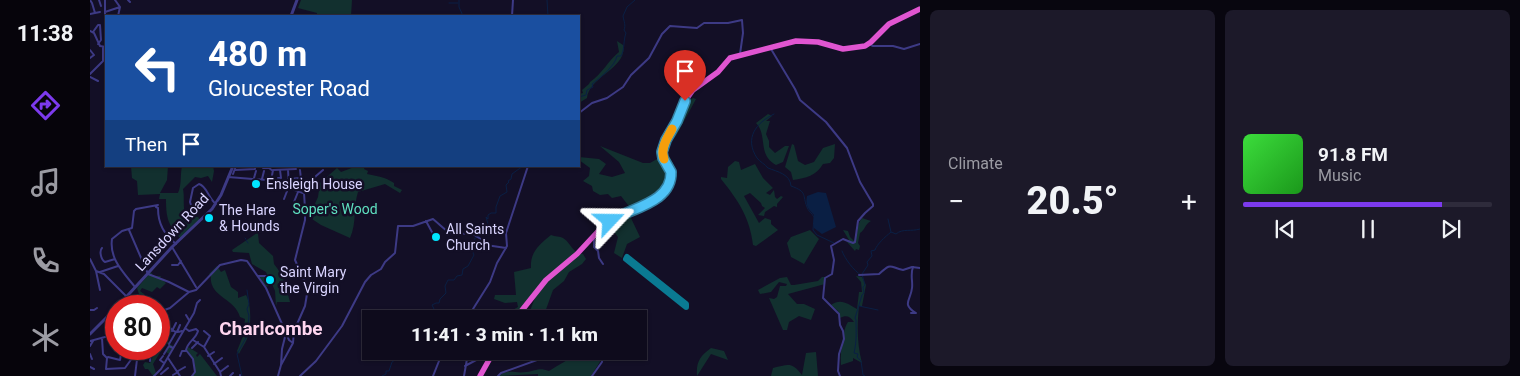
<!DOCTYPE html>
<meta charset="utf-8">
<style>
:root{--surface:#0e0b1c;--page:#1c1929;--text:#f1f3f6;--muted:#9b9ba3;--line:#2e2b3b;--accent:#7c3aed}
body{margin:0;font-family:Roboto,sans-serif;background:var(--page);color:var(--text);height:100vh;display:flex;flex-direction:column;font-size:19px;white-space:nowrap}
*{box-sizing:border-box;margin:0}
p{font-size:16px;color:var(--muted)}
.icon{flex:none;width:28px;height:28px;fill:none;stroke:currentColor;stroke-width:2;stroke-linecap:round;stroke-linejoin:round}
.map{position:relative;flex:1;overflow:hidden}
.sheet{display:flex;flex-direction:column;gap:10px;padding:10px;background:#08060f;width:600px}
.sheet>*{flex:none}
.guide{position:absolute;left:15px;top:15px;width:475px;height:152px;border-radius:0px;box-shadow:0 1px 4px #0004,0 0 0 1px var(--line);background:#1a4fa0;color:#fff;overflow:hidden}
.speed{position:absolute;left:15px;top:295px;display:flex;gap:10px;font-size:25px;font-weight:700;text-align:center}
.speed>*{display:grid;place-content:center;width:65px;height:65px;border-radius:50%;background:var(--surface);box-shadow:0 1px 4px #0004,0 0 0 1px var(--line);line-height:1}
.speed .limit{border:8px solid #d22;background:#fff;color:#111}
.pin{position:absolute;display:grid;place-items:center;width:42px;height:42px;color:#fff;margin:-51px -21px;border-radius:50% 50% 50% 0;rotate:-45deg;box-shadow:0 0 5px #0007}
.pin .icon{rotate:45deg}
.me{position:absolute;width:55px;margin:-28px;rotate:67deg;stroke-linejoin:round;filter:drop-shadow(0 0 4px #0008)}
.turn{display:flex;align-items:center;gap:18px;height:105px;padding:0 20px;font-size:22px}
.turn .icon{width:65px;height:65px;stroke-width:2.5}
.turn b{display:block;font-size:35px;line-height:42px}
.then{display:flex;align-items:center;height:48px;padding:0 20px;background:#0003;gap:10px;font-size:19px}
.big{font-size:38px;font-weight:800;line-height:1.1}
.sheet .card{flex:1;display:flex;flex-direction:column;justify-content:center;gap:8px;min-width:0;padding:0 18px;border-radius:8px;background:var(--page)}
.song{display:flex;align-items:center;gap:15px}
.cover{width:60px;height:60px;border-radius:8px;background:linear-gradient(135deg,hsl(120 70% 55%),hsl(120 70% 35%))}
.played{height:5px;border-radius:2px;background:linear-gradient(90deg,var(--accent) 80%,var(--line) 80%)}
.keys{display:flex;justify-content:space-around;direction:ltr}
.heat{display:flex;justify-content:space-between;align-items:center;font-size:28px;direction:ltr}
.sheet .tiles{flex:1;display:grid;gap:10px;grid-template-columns:repeat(2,1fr)}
.trip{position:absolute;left:272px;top:310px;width:285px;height:50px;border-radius:0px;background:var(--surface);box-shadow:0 1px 4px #0004,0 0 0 1px var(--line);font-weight:800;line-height:50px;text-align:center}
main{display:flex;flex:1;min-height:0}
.dock{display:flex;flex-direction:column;width:90px;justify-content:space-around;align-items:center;background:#06040b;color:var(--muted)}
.dock .icon{width:35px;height:35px}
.dock .on{color:var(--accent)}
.dock b{font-size:22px;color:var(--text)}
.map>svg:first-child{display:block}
.green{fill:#12302f}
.water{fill:#0a1f44}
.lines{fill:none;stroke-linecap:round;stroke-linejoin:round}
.stream{stroke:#0a1f44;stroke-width:1}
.runway{stroke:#0a7a92;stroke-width:6}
.minor{stroke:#3d3a85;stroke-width:2}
.tertiary{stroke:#3d3a85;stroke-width:3}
.trunk{stroke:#e055d1;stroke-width:5.5}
.route-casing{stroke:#337fa1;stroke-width:12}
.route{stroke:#4fc3f7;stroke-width:9}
.slow{stroke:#f59e0b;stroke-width:9}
.poi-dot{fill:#00e5ff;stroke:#130f26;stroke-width:2}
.labels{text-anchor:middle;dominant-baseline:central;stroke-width:5;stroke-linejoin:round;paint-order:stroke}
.poi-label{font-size:14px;fill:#d9d4ff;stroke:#130f26;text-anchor:start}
.park-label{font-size:14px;fill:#5fe0c0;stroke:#130f26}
.street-label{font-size:14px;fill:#d9d4ff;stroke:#130f26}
.district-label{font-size:19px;font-weight:bold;fill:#ffd6f0;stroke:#130f26}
</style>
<main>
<nav class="dock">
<b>11:38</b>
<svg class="icon on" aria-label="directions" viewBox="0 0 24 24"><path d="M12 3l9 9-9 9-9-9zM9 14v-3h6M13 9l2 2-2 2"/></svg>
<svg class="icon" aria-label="music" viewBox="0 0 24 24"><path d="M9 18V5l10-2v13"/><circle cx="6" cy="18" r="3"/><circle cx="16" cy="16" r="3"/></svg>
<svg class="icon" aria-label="phone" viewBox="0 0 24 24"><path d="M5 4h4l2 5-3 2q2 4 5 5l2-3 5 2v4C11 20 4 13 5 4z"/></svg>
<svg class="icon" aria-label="climate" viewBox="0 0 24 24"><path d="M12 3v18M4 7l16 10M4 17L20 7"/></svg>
</nav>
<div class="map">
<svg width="830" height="376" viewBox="0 0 830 376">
<rect width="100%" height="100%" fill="#130f26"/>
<!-- green -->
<path class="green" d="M211 0H262L261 16H227V13L208 8Z
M527 41 533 45C533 47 534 50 533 53 529 70 499 79 497 98L489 103V94L493 93 492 90 499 84 500 82C512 74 518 61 529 52Z
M603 98 606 99 586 136 578 145 577 152 585 167V177L573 154 599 99 600 100Z
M678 114 682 116 676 121H680L676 134 679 141V147L685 153 695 146H699L693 162 686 165C667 155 678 135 666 123Z
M702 144 704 145 708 161 715 165 724 162 733 148 745 144 744 158 740 163 733 164C726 176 716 178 703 180L701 172 695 167Z
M510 146 553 163H560L567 159H570V165C575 169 579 176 578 183L561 201 541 209 531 196 522 198 518 194 510 195 503 191 502 186 493 181 499 176 500 168 489 160V157L509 159 516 164 509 174 522 177 535 173 529 162Z
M645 161 649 162 651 170 665 164 673 178 683 188 676 193 680 195 684 190 685 197 687 199 691 196 693 197 687 204V207L684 206 675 212 674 216 668 215 675 208 672 206 671 203 660 193 654 196 669 223 675 218 681 220V224L688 230 666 246 663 245C660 218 648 200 631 179V177L637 178 638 167Z
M41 166H78L77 180 70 193H88C92 184 90 175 92 166H123L124 171 122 182 118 176 111 178 105 177 93 189C95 199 92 206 96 215L108 217 110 220 91 239C78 225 76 218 76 199H69L70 194 48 195 47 181 42 178Z
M267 166H275L274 169 278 171 277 174C287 176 295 177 304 183V186L312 190 310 193 295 184 268 192C263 207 267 223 260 238L231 225 219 217 228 197 230 183 247 168 251 172Z
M540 216 550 237 537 244 532 258 524 253 528 237 520 227 527 220Z
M772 218 781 221C775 224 775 230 770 233L768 243 770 246 769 250 766 249 765 251 757 242 759 240 753 230 758 231 760 237 764 241C769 234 766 225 772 218Z
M720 230 729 239 714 264 701 257 697 243 701 237Z
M167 233 168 234 169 243 183 256 184 264 193 276C194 284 198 293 200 302H187L186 306 185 291 182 284 176 287 168 277H176L181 284 176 272 162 264 159 253 143 252 142 250Z
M461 235C465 237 470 236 473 238 482 244 482 253 493 254L496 259 492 264 479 272 474 281 463 290 454 315 449 319H437L446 295 427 319H416L419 312 428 307 427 302 415 303 404 299 405 295H426L424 272 441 268C440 252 449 245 461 235Z
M127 266 131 272 135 270 141 287 148 292V298L156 295C162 305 161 328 157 339 155 344 151 349 149 354L147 351 153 336 155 319 150 317C145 298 118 297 121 275L119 274Z
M61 272 63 276H71L70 278 76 283 70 289 67 287 62 292 52 288 50 291 54 294 56 298 54 299 50 294 52 300 47 302 44 296 49 294 47 288Z
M766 276 772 277 776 285 772 306H769C767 326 767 344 772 363L763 358V361L751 365C750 355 753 328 758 322H764C760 316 756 315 750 318L748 311 741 305C751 298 758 304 767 309L769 292H772L771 282Z
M697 277 701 285H704L728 281 732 277H735V284L698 294 707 304H714L725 309 721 320 709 316 699 322 697 330H693L679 298 684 299 687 297 690 286H696L697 284 689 282 681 292 670 294 668 290 690 278Z
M77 330 81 331 77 340 80 344 83 346 79 354 76 352 80 346 76 343 63 364 66 373 63 376 58 369H55L53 365 55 362 60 363 63 356 62 349H69V339L73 341Z
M98 347 108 353 106 355 107 357 110 354 127 376H102L105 374 104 361 97 350Z
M621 348 634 351 638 360 621 354 607 376C606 362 610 356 621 348Z
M490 351H513L511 360 501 376H448V374L408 376C420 368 424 374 436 372 447 371 448 367 459 371 470 364 480 359 490 351Z
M726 352 728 376H681L683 368C699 364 702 362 712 375L716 353Z"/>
<!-- water -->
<path class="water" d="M728 192 736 193 746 227 732 234 724 228V215C718 209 715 205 717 196Z"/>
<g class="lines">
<!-- stream -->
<path class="stream" d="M369 0V7L373 16
M457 0 458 16
M359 3H368
M489 97 496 95 497 90 503 87 502 84C510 78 525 66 527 56H531C535 49 533 41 536 33L534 30C536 25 534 22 533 16L537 7 545 0
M684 114C666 123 654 138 667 158 670 162 675 164 678 168 688 172 700 174 701 186 718 192 712 195 717 207 718 211 722 213 724 217L723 230 727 235 744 243
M798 219 801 232
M155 238 156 239
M156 240 158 243
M752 251C755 259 764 271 771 275
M769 306 788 310
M333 319 335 314 344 309 342 305 346 303H349L350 299 356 293 355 286 358 280H364L367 276 372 275 373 269 378 266 384 255 383 253 386 246 384 243 385 238 390 236 393 227 398 224 396 217 398 219V215L401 213H406V207L410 196 417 192 416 185 419 182 418 181 421 179 422 174 433 166
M152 376 147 354 157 336 159 316 157 309 159 304 157 290
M292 376 296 374V371H299L302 362 309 357V354L313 353 312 351
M775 376 773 375 771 361 767 357 768 354 764 353C767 340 766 332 766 320L765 318 772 295 774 293 773 287 775 285 772 274 778 265 777 262 782 256 781 251 785 250C787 244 795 237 801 232L806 234C813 228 821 232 830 229"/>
<!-- runway -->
<path class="runway" d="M537 257 596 304V307L536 259Z"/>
<!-- minor -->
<path class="minor" d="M0 0 2 3 5 13 0 14
M9 0 11 6
M25 0 30 7 28 16
M38 0 40 2
M15 12 30 7
M5 13 10 12
M422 16 423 0
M15 18V0
M0 31 4 33 10 46 16 47
M3 32 8 25H10L11 40 8 44
M779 44 783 46H803L814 49 830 44
M681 49 705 89 710 100 736 122 757 148 770 182 783 204V206L775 213 768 221 765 242 763 243 753 239 741 246 744 260 742 274 735 278 733 298 749 314 750 325 753 331 754 339 749 354 748 371 750 376
M0 50 4 55 0 58
M0 74 13 61V48
M0 77 8 81
M489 113 502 103 517 98 533 87 541 75 559 58 572 34 580 26 607 28 614 23H638L652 20 653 33 650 54
M188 166H194
M181 167 186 166
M173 168H179L183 171
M145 170 165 169V166
M143 174 146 166
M138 177 177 180 213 193
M164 178 166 171
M188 178H191L190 170
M172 179 174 171
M198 179 211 178
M181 181 183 170 206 169
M205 190 206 188H212L210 170
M214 193 226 176 233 170
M194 199 199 186 198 170
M204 202 208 192
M101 205 100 202 103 188 109 184C117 186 118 198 126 204
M66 207 68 208C68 224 74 234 86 244
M336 221 343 234H346
M39 230 58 274 79 282 99 292 106 290 130 265 151 260 157 261 176 288 196 333 192 349 191 365 188 376
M504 239V247L508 251 509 258 513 264
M82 247 106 287
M12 248C9 251 11 260 15 262L25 259
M0 259 6 271 14 274 37 297
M82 265H88L91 261
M6 271 10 290
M10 272 28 266
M769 275 789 274C802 262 799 267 813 270L822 267 830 268
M168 276H176L178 280
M45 287C34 273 19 259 22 239L32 231 42 228 44 211 46 209 68 205
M36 298 41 306
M0 310H4L7 308
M69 312 80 308 99 292
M821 313H826C811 304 821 300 822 288 823 281 820 275 823 267
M20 315 25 320 26 327
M96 315 99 320
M382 319 383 309 400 282 407 263 417 246 416 233 438 166
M95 328 99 331 106 329 108 331C106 339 98 341 96 350L103 359 105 372 102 376
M82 331 86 323
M87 332 90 325
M196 333 199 340 203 343
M69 336V325L76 324C82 329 83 334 92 331
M12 338 13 354 17 358 16 369 35 368 48 350
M103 340 114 347 130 372 131 376
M0 341 26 334
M79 344 86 332
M0 346 3 341
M114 347 120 336 114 331
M102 348 108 342
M0 354 2 359
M74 354 79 346 83 348
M73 356 70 360 74 363
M90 356 92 351H96
M118 356 124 352
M18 357 30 360 31 354H45
M78 358 90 376
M60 361 61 349
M124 364 132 358
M191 365 203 343 204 331 215 306 217 294 215 282 205 260 215 220V208L214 193
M375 366 401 352
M0 367 4 369
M88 371 95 367
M130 372 138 366
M71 374 78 368
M83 375 88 372
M45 376 48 351
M64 376 71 369 104 313 107 303 110 300
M140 376 143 373
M150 376V375
M210 376 226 361 252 326 275 282 281 275 291 269 295 262 305 253 308 226H323L343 219C361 234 357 236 381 233L394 241 396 245 416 248
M343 376 353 351
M374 376 377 359 375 351
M408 376 411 373 472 351
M502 376 512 362 513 351"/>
<!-- tertiary -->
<path class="tertiary" d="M201 16 207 0
M28 306 82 247 122 209 131 195 143 166
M0 334 26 308"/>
<!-- trunk -->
<path class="trunk" d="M425 319 456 280 487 254 513 226 526 217 554 206 566 197 578 186 581 174 580 168 573 156V150L595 101 603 90 628 72 640 58 706 41 728 42 753 49 775 46 781 42 799 24 830 9
M390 376 404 351"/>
</g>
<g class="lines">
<defs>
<path id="route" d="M520 221C540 208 582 203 581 172L573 158 572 152 576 140 587 121 595 101"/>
</defs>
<!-- route casing -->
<use href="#route" class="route-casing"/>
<!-- route -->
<use href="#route" class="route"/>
<!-- slow -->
<path class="slow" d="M574 159C570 148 577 139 582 129"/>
</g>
<!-- markers -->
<g class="poi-dot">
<circle cx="166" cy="184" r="5"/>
<circle cx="119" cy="218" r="5"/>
<circle cx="346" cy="237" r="5"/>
<circle cx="180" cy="280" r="5"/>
</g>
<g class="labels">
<!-- poi labels -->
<g class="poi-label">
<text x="176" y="184">Ensleigh House</text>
<text x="129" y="210">The Hare<tspan x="129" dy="16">&amp; Hounds</tspan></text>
<text x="356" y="229">All Saints<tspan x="356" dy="16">Church</tspan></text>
<text x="190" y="272">Saint Mary<tspan x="190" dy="16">the Virgin</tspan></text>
</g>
<!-- park labels -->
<g class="park-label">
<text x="245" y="209">Soper's Wood</text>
</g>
<!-- street labels -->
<g class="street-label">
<text transform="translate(82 232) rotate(-47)">Lansdown Road</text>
</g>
<!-- district labels -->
<g class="district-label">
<text x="181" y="328">Charlcombe</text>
</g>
</g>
</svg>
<div class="speed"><div class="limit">80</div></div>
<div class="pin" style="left:595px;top:101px;background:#d93025"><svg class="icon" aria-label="arrive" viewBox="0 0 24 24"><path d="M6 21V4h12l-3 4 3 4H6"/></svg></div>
<svg class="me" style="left:520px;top:221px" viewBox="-20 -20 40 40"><path d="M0-17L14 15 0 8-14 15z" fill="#4fc3f7" stroke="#fff" stroke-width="4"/></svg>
<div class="trip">11:41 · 3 min · 1.1 km</div>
<div class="guide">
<div class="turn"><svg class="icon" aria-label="left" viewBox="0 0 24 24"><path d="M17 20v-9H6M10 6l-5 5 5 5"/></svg><div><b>480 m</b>Gloucester Road</div></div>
<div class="then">Then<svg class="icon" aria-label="arrive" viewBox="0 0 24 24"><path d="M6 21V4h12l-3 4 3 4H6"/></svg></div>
</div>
</div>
<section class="sheet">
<div class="tiles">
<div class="card"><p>Climate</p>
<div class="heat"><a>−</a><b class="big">20.5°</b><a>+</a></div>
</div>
<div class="card">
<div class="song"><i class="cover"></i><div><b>91.8 FM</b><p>Music</p></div></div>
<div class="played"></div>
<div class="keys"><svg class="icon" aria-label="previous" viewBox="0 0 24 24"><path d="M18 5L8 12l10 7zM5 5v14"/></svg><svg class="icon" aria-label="pause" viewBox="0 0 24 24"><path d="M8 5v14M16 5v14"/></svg><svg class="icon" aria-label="next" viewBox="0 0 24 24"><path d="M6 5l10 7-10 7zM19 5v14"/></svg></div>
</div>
</div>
</section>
</main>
